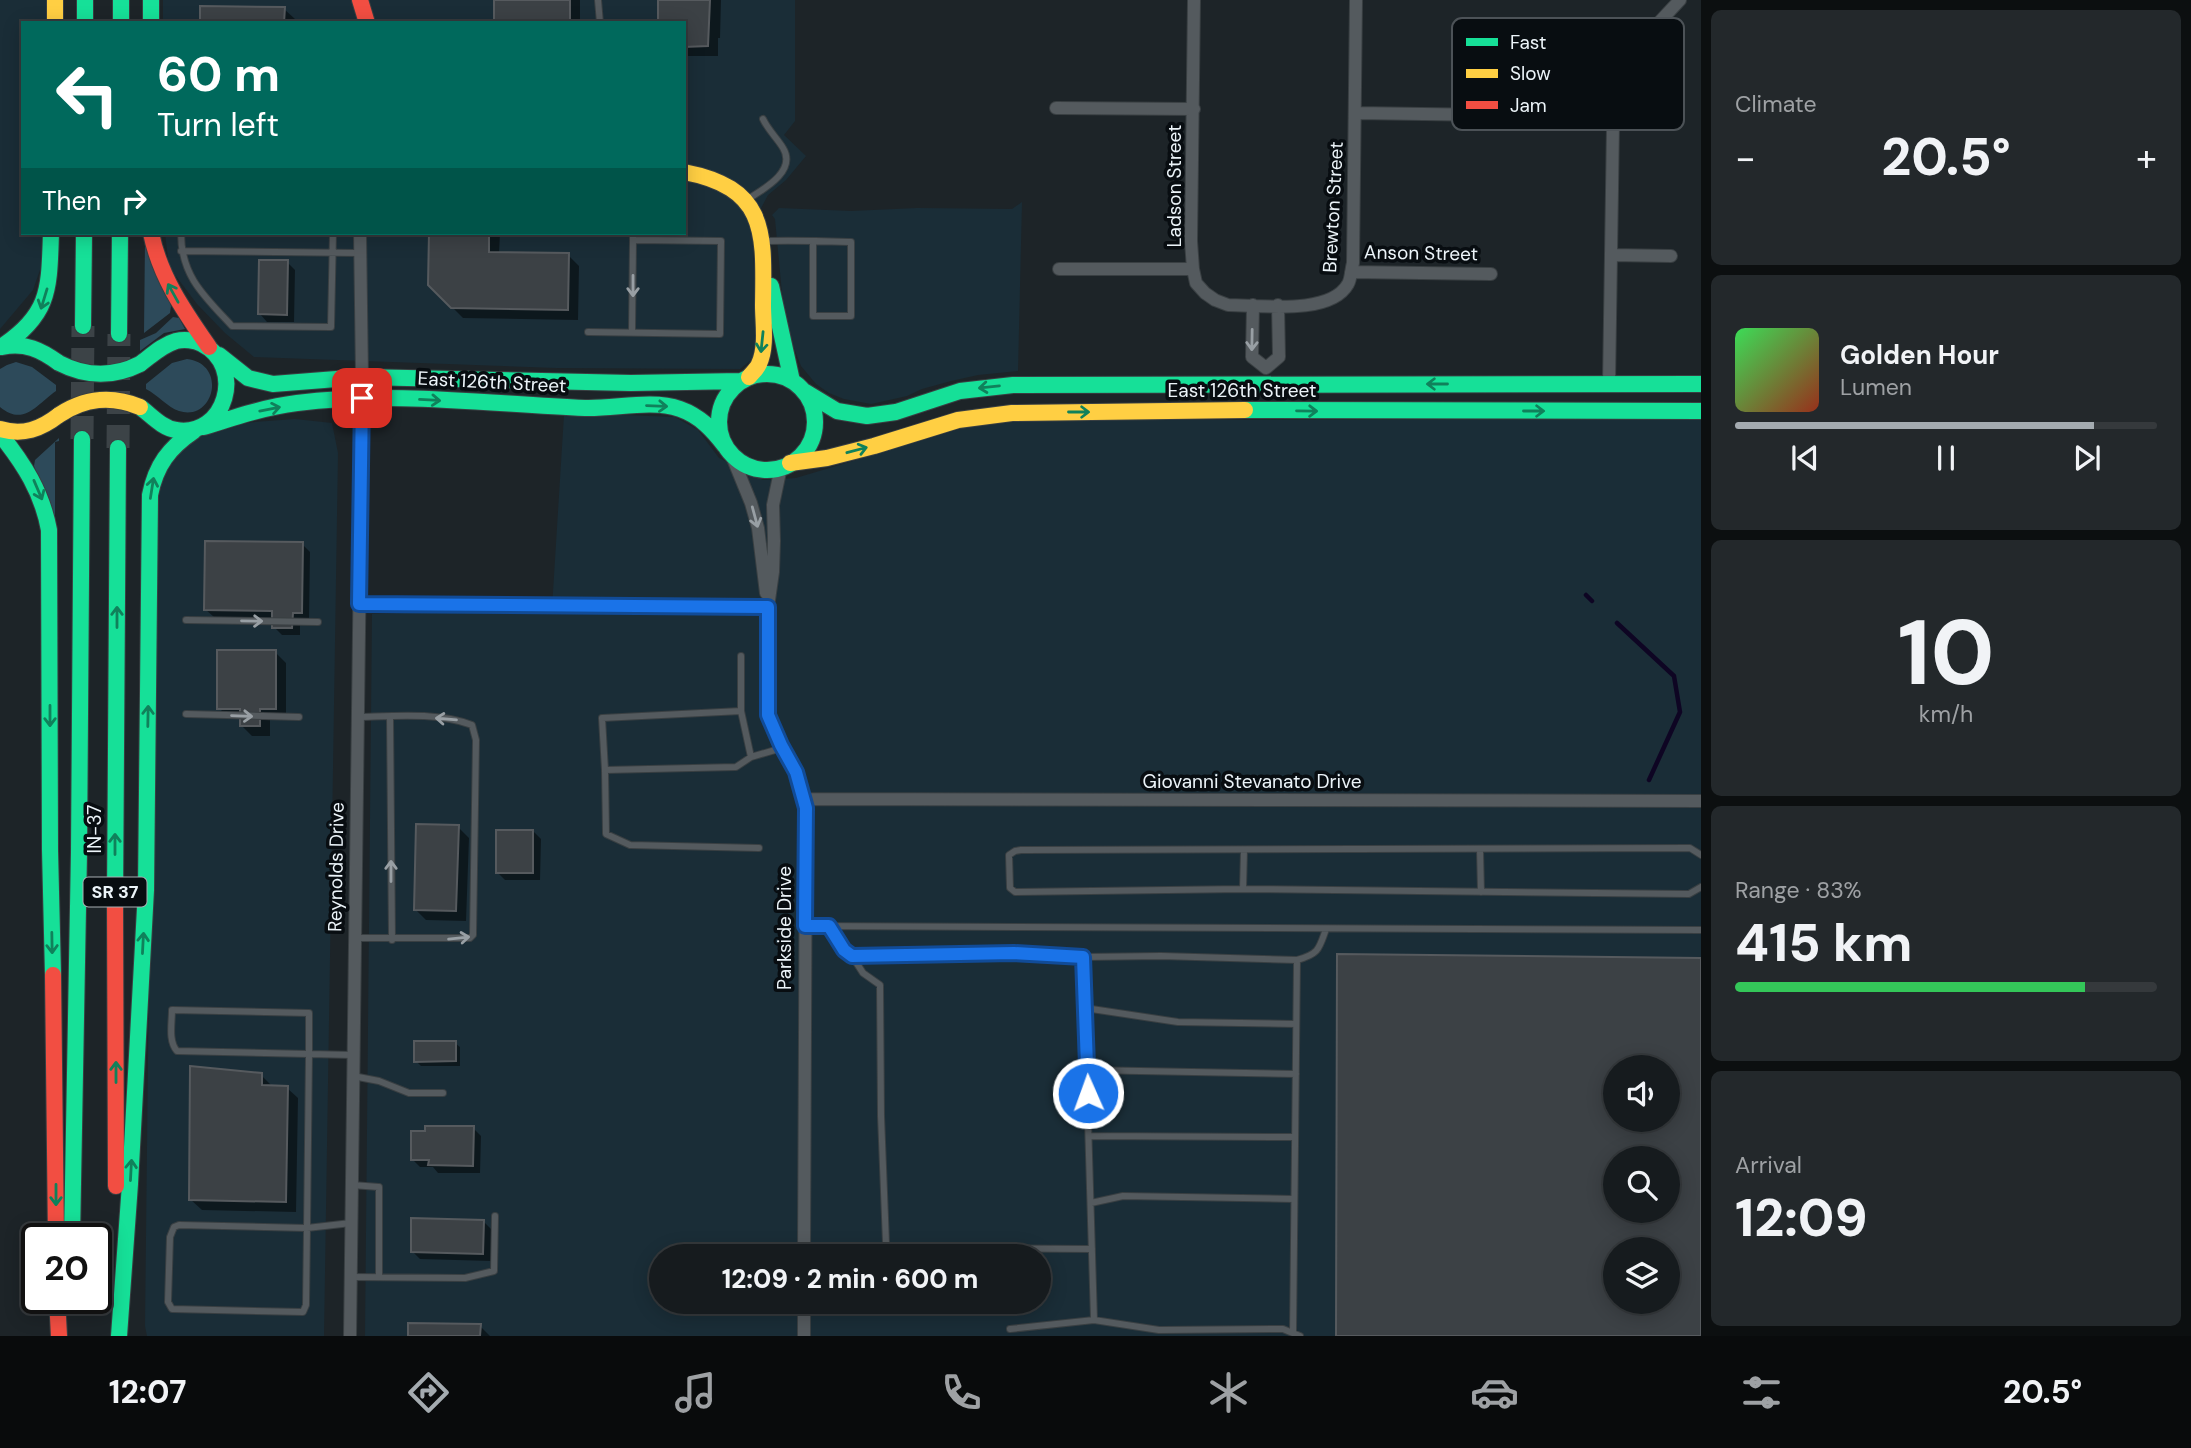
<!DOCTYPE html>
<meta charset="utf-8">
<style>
:root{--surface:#161b1e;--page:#23282b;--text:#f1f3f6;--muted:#9ea1a4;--line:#35393c;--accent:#a4abb0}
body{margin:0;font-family:"DM Sans",sans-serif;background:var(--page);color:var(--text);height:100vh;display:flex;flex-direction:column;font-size:26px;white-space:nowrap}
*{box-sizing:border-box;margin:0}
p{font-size:23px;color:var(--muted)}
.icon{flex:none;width:38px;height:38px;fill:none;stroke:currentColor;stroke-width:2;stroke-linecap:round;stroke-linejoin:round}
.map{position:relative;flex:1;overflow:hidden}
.sheet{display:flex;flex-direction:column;gap:10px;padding:10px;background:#0c0f10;width:490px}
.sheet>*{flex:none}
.top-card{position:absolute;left:21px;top:21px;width:665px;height:214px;border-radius:0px;box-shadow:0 4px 18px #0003,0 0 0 2px var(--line);background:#00695c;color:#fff;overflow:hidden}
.fabs{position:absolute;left:1603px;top:1055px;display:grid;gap:14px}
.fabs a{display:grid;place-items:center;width:77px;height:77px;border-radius:50%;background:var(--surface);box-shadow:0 4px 18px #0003,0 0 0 2px var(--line);font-size:35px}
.speed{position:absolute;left:21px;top:1223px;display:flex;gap:14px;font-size:35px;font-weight:700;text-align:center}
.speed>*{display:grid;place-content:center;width:91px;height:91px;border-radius:50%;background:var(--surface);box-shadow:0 4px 18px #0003,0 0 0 2px var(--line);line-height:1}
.speed .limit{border:4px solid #111;border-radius:10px;background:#fff;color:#111}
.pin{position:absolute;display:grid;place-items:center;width:60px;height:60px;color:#fff;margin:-30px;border-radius:14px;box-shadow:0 4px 10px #0006}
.me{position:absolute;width:77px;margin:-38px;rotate:358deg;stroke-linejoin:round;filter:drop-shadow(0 0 5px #0008)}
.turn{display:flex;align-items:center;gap:24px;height:147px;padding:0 21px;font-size:32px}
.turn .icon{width:91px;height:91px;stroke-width:2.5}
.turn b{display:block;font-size:49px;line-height:60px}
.then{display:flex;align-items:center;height:66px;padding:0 21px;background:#0003;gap:14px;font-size:26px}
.big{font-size:52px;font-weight:800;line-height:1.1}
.sheet .widget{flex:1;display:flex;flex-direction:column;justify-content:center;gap:10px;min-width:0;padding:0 24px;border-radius:10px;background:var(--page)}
.sheet .dial{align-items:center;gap:0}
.dial b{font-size:91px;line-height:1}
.song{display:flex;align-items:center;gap:21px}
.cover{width:84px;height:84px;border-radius:10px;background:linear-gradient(135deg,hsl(130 70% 55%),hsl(10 70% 35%))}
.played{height:7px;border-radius:4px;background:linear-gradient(90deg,var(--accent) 85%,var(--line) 85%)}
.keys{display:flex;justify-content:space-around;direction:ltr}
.heat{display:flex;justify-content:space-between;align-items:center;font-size:38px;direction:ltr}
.charge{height:10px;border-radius:5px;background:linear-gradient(90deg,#34c759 83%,var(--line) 0)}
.trip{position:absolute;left:649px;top:1244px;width:402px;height:70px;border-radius:35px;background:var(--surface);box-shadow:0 4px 18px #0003,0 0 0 2px var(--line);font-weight:800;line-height:70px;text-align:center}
.tabs{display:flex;height:112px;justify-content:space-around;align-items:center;background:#090b0c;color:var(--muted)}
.tabs .icon{width:49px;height:49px}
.tabs .on{color:var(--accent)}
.tabs b{font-size:32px;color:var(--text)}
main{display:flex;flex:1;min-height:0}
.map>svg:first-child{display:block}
.built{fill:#1a2d37;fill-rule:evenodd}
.green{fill:#2d4a5a}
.shadow{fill:#0007;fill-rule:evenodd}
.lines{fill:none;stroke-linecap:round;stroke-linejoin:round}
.stream{stroke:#0e0523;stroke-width:4.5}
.building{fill:#3c4145;stroke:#565a5e;stroke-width:2;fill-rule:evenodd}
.highway-tunnel{stroke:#3c4347;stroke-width:23;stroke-dasharray:23 11;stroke-linecap:butt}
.lane-casing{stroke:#393f42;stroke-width:8}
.street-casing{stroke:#393f42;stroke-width:14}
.fast-casing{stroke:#393f42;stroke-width:18}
.slow-casing{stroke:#393f42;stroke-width:18}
.jam-casing{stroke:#393f42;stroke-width:18}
.lane{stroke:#545a5e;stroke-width:6}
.street{stroke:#545a5e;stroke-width:12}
.fast{stroke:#16e098;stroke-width:16}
.slow{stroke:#ffcf43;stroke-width:16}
.jam{stroke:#f24e42;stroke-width:16}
.fast-bridge-casing{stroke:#393f42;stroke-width:18;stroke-linecap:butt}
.slow-bridge-casing{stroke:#393f42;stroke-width:18;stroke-linecap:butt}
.fast-bridge{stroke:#16e098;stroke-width:16}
.slow-bridge{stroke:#ffcf43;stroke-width:16}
.oneway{stroke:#989fa4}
.oneway2{stroke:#10815b}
.route-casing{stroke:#114b97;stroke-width:18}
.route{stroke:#1a73e8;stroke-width:12}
.labels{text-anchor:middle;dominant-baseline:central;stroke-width:7;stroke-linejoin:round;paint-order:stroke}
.shield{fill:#080d11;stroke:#a8afb3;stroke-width:2}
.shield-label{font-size:18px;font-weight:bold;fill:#ecf4f9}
.street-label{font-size:19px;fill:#ecf4f9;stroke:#080d11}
.key{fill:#080d11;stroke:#4c5257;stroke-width:2}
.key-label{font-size:19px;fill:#ecf4f9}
</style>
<main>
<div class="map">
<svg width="1701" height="1336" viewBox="0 0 1701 1336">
<rect width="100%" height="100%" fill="#1d2428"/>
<!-- built -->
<path class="built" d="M0 0H48L47 23H23V233H42L41 267 33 290 0 329Z
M163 0H795V121L784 135 806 156 786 180 768 195 752 225 757 336 755 353 750 361 740 369 556 368 254 357 225 333 197 304 169 267 165 233H684V23H163Z
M1022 202 1018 371 978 375 951 381 922 389 907 396 871 404 844 399 829 393 816 384 801 366 790 338 784 314 775 219 772 215 779 208 851 211 917 208 1012 209Z
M598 414 675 417 698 430 719 458 763 480 796 478 963 428 1032 420 1701 419V1336H365L372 614 552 608 564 415ZM1615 1068H1668V1120H1615ZM1615 1158H1668V1211H1615ZM1615 1250H1668V1302H1615ZM662 1256H1040V1302H662Z
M295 419 332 423 338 453 324 1336H147L145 1326 154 520 164 471 189 427Z"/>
<!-- green -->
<path class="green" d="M145 240 171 306 170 313 144 333Z
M173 317 179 318 185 329 164 333 140 351V340L156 333Z
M187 359C228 364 214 422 179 411 167 407 158 395 146 389V384L172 363Z
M16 362 32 367 56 385V391C37 404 24 427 0 407V369L7 365Z
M59 438V441L55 442V517L34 466 35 460Z"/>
<!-- shadow -->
<path class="shadow" d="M496 0H580V23H496Z
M660 0H721L720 38H718V56H684V23Z
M284 9 295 19V23H202Z
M431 233H500L499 254 568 255 579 266 578 320 463 318 430 285Z
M287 262 295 270 294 322H267L260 314Z
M302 544 310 552 309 620H300V635H282L274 627V618L214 617 206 610Z
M275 652 286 663V719H270V736H252L242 726V719H230L219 708Z
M458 827 469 838 466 921 426 920 415 909Z
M533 831 541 839 540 880H505L497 872Z
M1701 960V1336H1338ZM1615 1068H1668V1120H1615ZM1615 1158H1668V1211H1615ZM1615 1250H1668V1302H1615Z
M455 1043 460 1047V1066H421L416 1061Z
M261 1075 272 1086 287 1088 298 1098 296 1212 202 1210 191 1200Z
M473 1128 481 1136 480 1173H438L433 1167H420L412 1159Z
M483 1221 491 1229V1261L420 1259 413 1252Z
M480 1326 490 1336H410Z"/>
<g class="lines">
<!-- stream -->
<path class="stream" d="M1586 595 1592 601
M1617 623 1674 676 1680 712 1649 780"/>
</g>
<!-- building -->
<path class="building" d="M494 0H570V23H494Z
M658 0H710L708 46 684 47V23H658Z
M200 6 285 7 284 23H200Z
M429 233H489V252L569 253 568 310 451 308 428 285Z
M259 260H288L287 315 258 314Z
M205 541 303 542 302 613H293L292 628H272V611L204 610Z
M217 650H276V709H260V726H240V709H217Z
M416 824 459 825 456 911 414 910Z
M496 830H533V873H496Z
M1337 954 1701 958V1336H1336ZM1615 1068H1668V1120H1615ZM1615 1158H1668V1211H1615ZM1615 1250H1668V1302H1615Z
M414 1041H456V1061L414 1062Z
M190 1066 262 1073V1085L288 1086 286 1202 189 1200Z
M425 1126H474L473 1166 428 1165 429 1160H411V1131H425Z
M411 1218 484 1220 483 1254 411 1252Z
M408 1323 481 1324 480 1336H408Z"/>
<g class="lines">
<!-- highway-tunnel -->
<path class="highway-tunnel" d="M82 439 83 326
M118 448 119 334"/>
<defs>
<path id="lane" d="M598 0 600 23
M748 199C764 189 797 171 783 148 777 138 768 130 763 119
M181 233C181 276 204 296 232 326L331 327 333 233
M766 241C794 240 822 241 851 242V316H813V241
M181 251 360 253
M588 332 720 334 721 241 633 240V233
M632 332 633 240
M186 620 318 622
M741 656V711L751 757 782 748
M186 714 299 717
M390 717 392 940
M751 757 736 767 605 770 606 834 630 845 759 848
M605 770 602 718 741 711
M1480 850 1481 892
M1701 855 1690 848 1021 850 1015 851 1009 855 1010 888 1015 892 1243 889 1689 894 1701 887
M1243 889 1244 850
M805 926 1701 930
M829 926 844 950 852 956 1014 953 1083 957 1161 956 1297 960C1319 954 1319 949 1326 929
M355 938H470L473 935 476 740 472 725C437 712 395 716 358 717
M852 956 863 973 880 985 881 1116 886 1243 891 1248 1092 1249
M1083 957 1094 1320
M1085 1008 1178 1022 1296 1024
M172 1010 309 1013V1054L177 1051C168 1041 172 1023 172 1010Z
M1087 1070 1296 1074
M353 1076 379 1081 409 1093H443
M1089 1136 1295 1137
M352 1185 379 1187V1277
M1091 1203 1123 1196 1294 1199
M351 1223 307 1228 309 1054 353 1055
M179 1225 307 1228 306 1305 303 1312 172 1309 168 1302 170 1237 174 1227Z
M351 1277 465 1278 494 1271 495 1216
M1010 1329 1094 1320 1159 1330 1283 1329 1300 1336
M1293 1333 1297 960"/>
<path id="street" d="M1194 0 1191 241 1193 269 1196 283 1205 293 1215 300 1228 305C1259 305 1330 316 1348 284 1351 279 1351 270 1353 263L1356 0
M1056 108 1194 109
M1356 113 1490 115
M360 233 362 377
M1611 255 1671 256
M1059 269H1193
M1351 272 1491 274
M1253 305 1252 357 1266 368
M1266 368 1279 357 1278 305
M1609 384 1613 125C1615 114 1615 102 1617 91 1626 54 1655 27 1680 0
M731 454 751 503 758 528 766 593
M781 467 773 505 774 541 773 572 768 607V715L781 745 796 772 806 808 804 1256
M359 604 768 607
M803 799 1701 801
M350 1336 362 398
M804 1336V1302"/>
<path id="fast" d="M85 0V23
M121 0V23
M151 0V23
M771 286 792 381
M83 326 84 233
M119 334 120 233
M1 347C51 314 49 288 51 233
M2 347C25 342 41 350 59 363
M219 355 248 378 273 384 362 377 631 383 741 381
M140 364C151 356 162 345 176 341 184 339 195 340 202 344 246 366 226 438 176 430 162 428 151 415 140 407
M719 422a48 48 0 1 1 96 0a48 48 0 1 1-96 0Z
M804 391 837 411 867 416 896 412 960 391 1013 385 1701 384
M1245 410 1701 411
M204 427C235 417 265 407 297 403 393 391 489 404 585 408 616 409 651 399 680 409 700 416 713 430 725 446
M0 434C24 464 42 492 49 530L50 850 53 975
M115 900 118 448
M72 1239 79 852 82 439
M119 1336 130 1184 146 890 150 495C156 465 169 448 194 431"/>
<path id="slow" d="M55 0V23
M684 172C768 188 764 233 763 305 763 323 767 347 759 364 757 369 752 373 749 377
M0 429C23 436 41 429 59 415
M790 463 827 458 874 446 958 420 1012 413 1245 410"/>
<path id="jam" d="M360 0 367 23
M151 233C160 277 184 311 209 347
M115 900 116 1186
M53 975 56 1239
M57 1298 59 1336"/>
</defs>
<!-- lane casing -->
<use href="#lane" class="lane-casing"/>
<!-- street casing -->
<use href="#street" class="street-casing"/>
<!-- fast casing -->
<use href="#fast" class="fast-casing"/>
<!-- slow casing -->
<use href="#slow" class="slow-casing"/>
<!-- jam casing -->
<use href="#jam" class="jam-casing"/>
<!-- lane -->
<use href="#lane" class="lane"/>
<!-- street -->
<use href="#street" class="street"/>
<!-- fast -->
<use href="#fast" class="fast"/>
<!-- slow -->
<use href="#slow" class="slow"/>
<!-- jam -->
<use href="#jam" class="jam"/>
<defs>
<path id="fast-bridge" d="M59 363C86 377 112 378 140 364"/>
<path id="slow-bridge" d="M59 415C85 398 111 395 140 407"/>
</defs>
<!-- fast-bridge casing -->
<use href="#fast-bridge" class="fast-bridge-casing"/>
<!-- slow-bridge casing -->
<use href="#slow-bridge" class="slow-bridge-casing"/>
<!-- fast-bridge -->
<use href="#fast-bridge" class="fast-bridge"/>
<!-- slow-bridge -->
<use href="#slow-bridge" class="slow-bridge"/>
</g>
<!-- one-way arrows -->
<defs><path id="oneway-shaft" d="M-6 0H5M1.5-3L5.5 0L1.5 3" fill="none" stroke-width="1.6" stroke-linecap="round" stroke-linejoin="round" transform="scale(1.75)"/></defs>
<g class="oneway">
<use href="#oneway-shaft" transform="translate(633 286) rotate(90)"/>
<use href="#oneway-shaft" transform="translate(1252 340) rotate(91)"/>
<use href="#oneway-shaft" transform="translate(755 517) rotate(75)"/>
<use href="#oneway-shaft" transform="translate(252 621) rotate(1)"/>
<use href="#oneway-shaft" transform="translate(242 716) rotate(2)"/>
<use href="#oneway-shaft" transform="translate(446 719) rotate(-175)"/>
<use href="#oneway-shaft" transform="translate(391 871) rotate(-90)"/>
<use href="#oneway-shaft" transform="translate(459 938) rotate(-6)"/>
</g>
<g class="oneway2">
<use href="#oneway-shaft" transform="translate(173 293) rotate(-119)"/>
<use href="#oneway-shaft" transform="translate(44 299) rotate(107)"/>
<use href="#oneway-shaft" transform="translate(762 342) rotate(96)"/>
<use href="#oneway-shaft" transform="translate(1437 384) rotate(180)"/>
<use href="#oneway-shaft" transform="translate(989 387) rotate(174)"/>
<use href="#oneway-shaft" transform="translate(430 400) rotate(3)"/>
<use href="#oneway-shaft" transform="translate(657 406) rotate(2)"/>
<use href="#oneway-shaft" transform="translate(270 409) rotate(-11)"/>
<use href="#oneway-shaft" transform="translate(1307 411) rotate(1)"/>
<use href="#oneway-shaft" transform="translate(1534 411)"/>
<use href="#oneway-shaft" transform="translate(1079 412)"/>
<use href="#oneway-shaft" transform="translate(857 450) rotate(-15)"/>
<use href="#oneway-shaft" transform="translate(152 488) rotate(-81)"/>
<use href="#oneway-shaft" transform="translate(38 490) rotate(67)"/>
<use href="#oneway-shaft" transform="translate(117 617) rotate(-90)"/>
<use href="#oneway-shaft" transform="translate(50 716) rotate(90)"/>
<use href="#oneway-shaft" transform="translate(148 716) rotate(-89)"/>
<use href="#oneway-shaft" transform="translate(115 844) rotate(-90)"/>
<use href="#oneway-shaft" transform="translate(52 943) rotate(89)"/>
<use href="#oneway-shaft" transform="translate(143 943) rotate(-87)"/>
<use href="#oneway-shaft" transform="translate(116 1072) rotate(-90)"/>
<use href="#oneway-shaft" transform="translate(131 1170) rotate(-87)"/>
<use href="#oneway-shaft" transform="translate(56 1195) rotate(90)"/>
</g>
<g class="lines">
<defs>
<path id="route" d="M362 398 359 604 768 607V715L781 745 796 772 806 808 805 926H829L844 950 852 956 1014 953 1083 957 1088 1093"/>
</defs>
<!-- route casing -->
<use href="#route" class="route-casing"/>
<!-- route -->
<use href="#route" class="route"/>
</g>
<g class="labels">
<!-- shield labels -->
<rect class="shield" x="83.5" y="877.5" width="63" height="29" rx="5"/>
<g class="shield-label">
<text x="115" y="892">SR 37</text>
</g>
<!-- street labels -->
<g class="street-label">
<text transform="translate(1174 186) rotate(-90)">Ladson Street</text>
<text transform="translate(1333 207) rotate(-87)">Brewton Street</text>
<text transform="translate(1421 253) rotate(1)">Anson Street</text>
<text transform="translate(492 382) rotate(3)">East 126th Street</text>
<text x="1242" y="390">East 126th Street</text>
<text x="1252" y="781">Giovanni Stevanato Drive</text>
<text transform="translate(94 829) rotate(-90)">IN-37</text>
<text transform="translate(336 867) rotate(-89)">Reynolds Drive</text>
<text transform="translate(784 928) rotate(-90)">Parkside Drive</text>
</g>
</g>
<!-- legend -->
<rect x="1452" y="18" width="232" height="112" rx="10" class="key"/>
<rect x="1466" y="38" width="32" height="8" fill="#16e098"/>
<rect x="1466" y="69" width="32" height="9" fill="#ffcf43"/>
<rect x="1466" y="101" width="32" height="8" fill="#f24e42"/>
<g class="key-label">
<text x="1510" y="49">Fast</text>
<text x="1510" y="80">Slow</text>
<text x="1510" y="112">Jam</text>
</g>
</svg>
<div class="fabs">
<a><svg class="icon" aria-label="sound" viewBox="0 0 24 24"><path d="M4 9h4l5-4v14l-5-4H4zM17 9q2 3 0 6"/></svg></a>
<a><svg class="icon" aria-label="search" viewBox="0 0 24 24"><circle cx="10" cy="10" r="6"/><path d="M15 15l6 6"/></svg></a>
<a><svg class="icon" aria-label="layers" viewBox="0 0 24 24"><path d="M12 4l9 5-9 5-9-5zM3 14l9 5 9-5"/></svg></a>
</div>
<div class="speed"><div class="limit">20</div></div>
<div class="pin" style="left:362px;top:398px;background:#d93025"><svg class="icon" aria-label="arrive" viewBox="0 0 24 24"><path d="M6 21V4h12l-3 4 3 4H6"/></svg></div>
<svg class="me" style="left:1088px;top:1093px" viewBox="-20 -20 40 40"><circle r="17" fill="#1a73e8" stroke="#fff" stroke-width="3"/><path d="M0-11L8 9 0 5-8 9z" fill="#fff"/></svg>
<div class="trip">12:09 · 2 min · 600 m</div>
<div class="top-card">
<div class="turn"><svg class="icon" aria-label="left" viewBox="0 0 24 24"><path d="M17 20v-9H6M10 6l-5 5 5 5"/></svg><div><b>60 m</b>Turn left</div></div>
<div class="then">Then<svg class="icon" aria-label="right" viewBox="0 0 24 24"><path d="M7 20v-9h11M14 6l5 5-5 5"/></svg></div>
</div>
</div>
<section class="sheet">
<div class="widget"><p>Climate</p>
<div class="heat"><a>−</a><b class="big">20.5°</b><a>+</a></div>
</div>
<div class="widget">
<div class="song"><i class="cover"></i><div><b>Golden Hour</b><p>Lumen</p></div></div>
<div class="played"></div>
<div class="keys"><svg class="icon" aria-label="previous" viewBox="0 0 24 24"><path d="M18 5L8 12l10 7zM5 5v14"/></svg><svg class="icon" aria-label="pause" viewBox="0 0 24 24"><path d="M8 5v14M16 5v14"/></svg><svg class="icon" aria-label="next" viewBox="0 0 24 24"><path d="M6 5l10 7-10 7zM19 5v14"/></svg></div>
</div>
<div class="widget dial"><b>10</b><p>km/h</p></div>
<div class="widget"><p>Range · 83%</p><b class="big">415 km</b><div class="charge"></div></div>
<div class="widget"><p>Arrival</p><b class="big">12:09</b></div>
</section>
</main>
<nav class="tabs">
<b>12:07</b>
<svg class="icon on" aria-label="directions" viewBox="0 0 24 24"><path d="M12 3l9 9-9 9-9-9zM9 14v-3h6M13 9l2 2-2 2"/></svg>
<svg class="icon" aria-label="music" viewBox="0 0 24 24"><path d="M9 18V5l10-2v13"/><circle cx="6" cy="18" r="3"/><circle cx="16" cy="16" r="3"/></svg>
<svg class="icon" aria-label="phone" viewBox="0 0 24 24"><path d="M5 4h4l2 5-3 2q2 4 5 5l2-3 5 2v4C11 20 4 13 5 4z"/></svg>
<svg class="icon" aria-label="climate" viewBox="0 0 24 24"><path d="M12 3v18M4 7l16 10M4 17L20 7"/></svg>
<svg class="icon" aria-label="car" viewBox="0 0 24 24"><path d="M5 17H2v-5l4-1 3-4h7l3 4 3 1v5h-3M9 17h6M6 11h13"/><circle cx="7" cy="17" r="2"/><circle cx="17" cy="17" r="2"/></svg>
<svg class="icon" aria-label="filters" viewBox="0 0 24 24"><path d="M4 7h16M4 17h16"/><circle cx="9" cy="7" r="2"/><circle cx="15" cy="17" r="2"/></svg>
<b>20.5°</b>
</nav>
